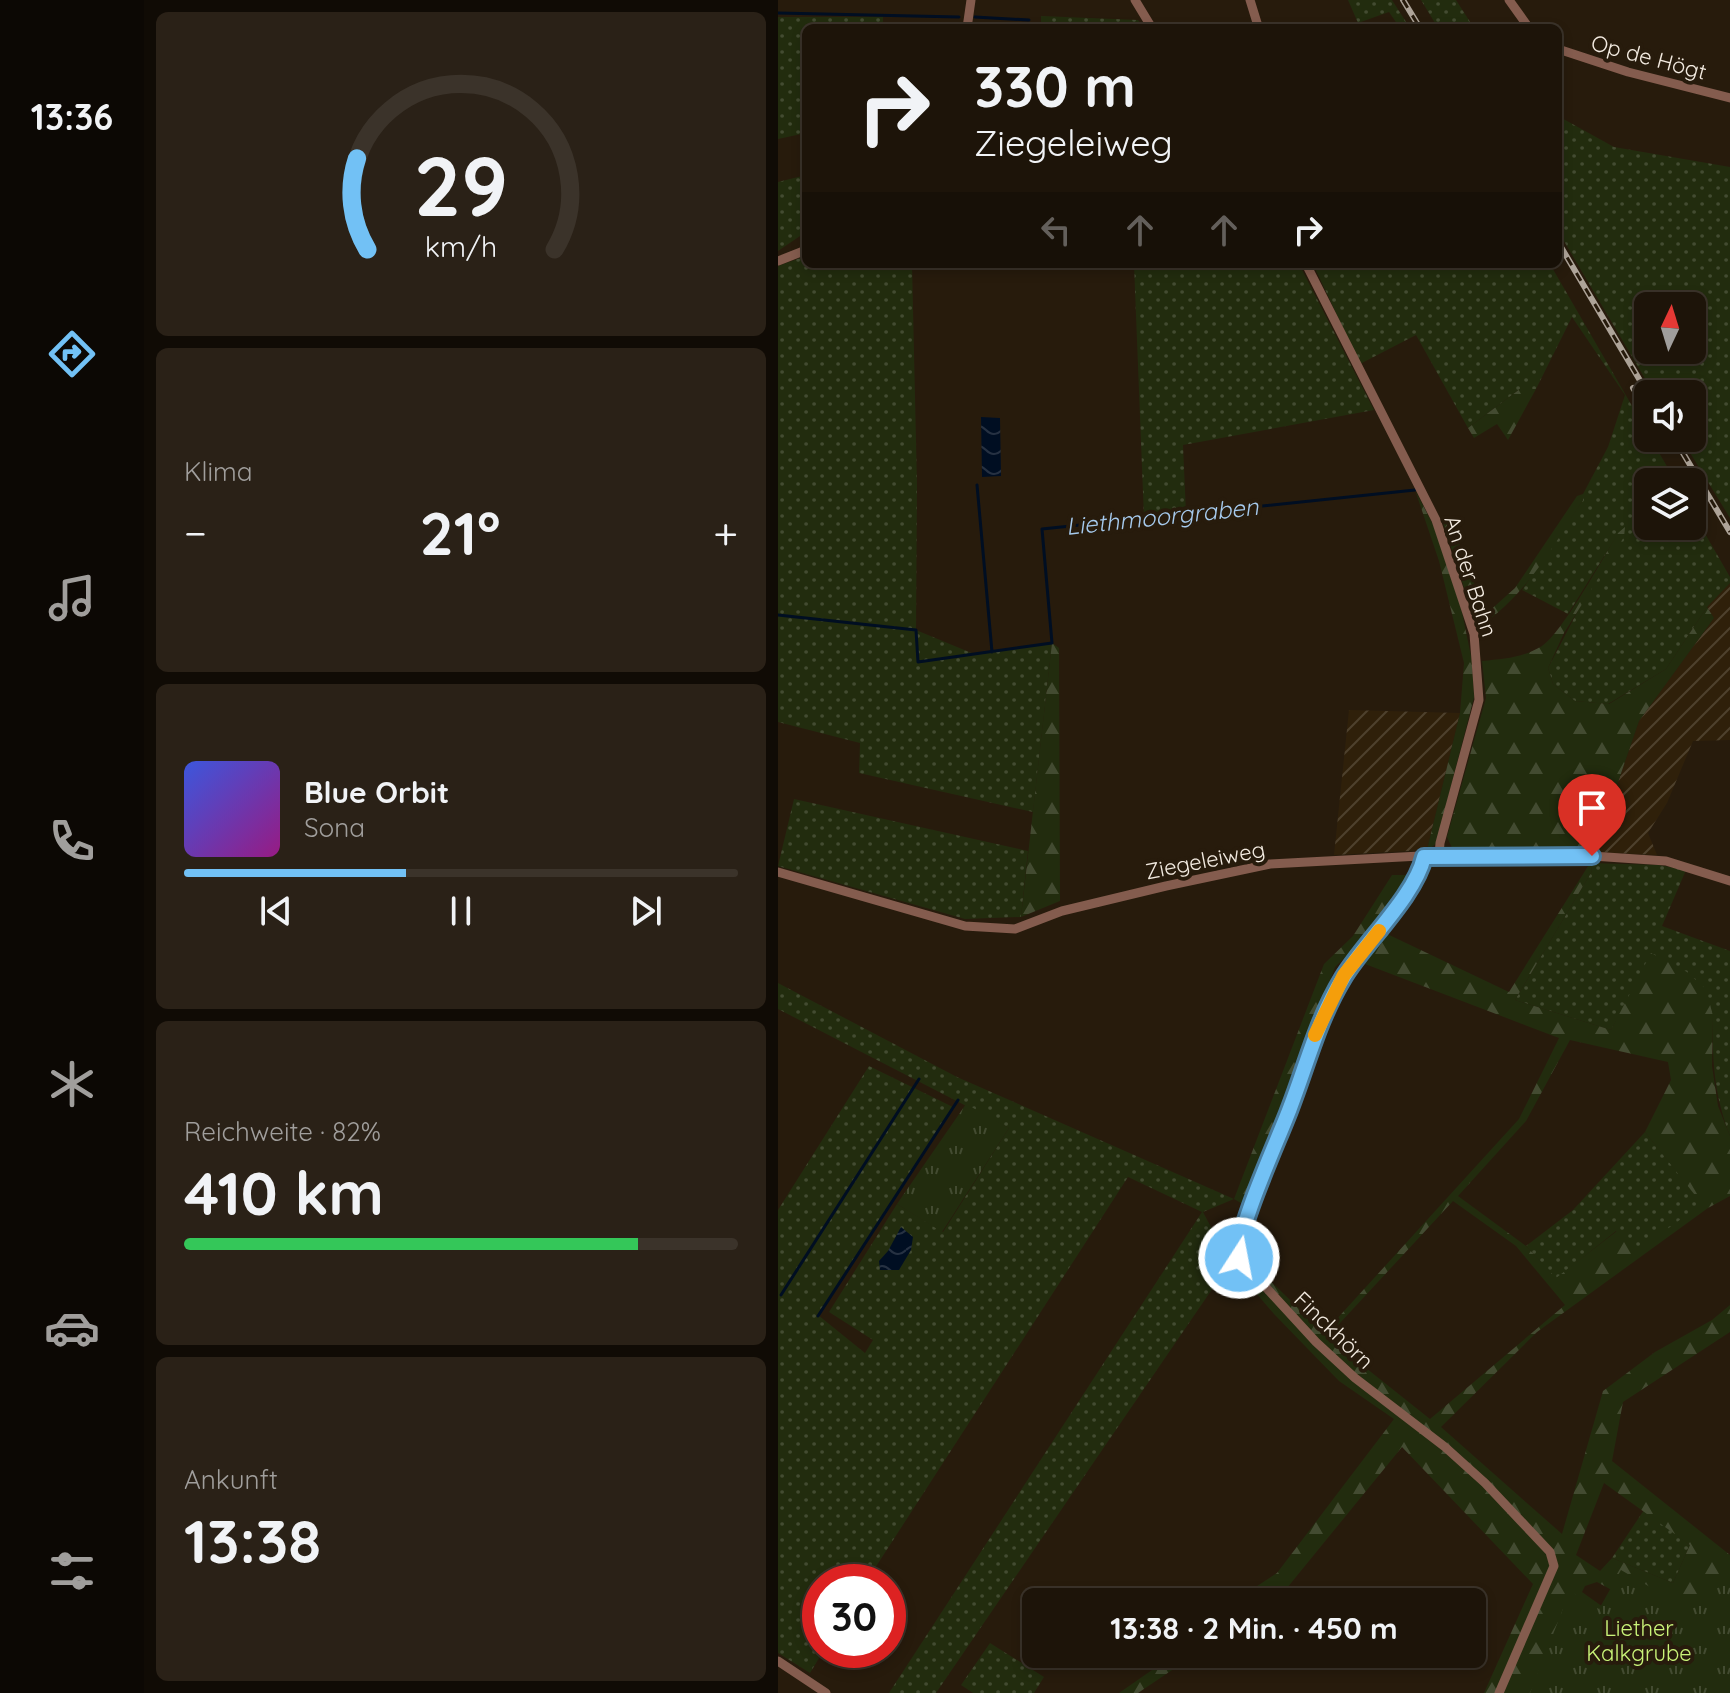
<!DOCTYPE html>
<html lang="de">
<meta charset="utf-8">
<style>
:root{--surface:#1d1409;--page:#2a2117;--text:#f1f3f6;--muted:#a09e9c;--line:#3b332a;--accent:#72c1f5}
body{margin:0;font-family:Quicksand,sans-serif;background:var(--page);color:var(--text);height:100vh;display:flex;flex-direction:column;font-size:30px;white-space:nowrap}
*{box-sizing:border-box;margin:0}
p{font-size:26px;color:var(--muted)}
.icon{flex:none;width:44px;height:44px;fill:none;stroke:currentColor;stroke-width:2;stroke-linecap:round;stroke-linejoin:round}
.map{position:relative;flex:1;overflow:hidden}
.details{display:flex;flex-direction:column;gap:12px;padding:12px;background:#100b05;width:634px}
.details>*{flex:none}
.top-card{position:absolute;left:24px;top:24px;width:760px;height:244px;border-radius:12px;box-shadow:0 4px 12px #0003,0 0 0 2px var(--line);background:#1d1409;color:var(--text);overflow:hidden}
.needle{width:52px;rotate:4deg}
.fabs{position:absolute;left:856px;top:292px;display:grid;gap:16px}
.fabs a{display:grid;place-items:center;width:72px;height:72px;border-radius:12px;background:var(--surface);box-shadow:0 4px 12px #0003,0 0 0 2px var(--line);font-size:40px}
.speed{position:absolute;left:24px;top:1564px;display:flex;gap:16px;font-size:40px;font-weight:700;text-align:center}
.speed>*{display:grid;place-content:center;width:104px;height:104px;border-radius:50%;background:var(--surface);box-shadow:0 4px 12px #0003,0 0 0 2px var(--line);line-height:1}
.speed .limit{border:12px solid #d22;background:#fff;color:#111}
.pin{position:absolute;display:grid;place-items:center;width:68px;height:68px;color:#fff;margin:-82px -34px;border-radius:50% 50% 50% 0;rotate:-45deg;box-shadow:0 0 8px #0007}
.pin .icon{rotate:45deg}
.me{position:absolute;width:88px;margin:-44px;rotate:11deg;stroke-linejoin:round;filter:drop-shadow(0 0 6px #0008)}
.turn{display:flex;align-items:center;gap:28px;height:168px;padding:0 40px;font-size:36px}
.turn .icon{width:104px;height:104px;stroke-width:2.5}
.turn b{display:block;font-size:56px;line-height:68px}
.lanes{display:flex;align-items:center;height:76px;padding:0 40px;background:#0003;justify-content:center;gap:40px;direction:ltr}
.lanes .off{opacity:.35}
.big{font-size:60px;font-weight:800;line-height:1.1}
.details .card{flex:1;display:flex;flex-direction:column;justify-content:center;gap:12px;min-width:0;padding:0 28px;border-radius:12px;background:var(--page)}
.details .dial{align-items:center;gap:0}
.dial svg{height:208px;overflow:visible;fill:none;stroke:var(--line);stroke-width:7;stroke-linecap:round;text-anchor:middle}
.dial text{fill:var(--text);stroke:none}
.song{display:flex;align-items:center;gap:24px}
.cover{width:96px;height:96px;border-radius:12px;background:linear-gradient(135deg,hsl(230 70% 55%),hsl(310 70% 35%))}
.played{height:8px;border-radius:4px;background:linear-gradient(90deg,var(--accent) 40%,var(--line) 40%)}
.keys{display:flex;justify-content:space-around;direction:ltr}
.heat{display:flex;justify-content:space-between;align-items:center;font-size:44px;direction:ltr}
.charge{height:12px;border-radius:6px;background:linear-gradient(90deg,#34c759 82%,var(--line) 0)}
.trip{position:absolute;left:244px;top:1588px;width:464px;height:80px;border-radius:12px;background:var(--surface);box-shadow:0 4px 12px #0003,0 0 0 2px var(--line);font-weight:800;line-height:80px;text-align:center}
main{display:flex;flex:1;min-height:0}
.menu{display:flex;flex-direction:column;width:144px;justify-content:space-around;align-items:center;background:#0c0804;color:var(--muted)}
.menu .icon{width:56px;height:56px}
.menu .on{color:var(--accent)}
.menu b{font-size:36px;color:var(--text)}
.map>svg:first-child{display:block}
.industrial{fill:url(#industrial-furrows)}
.grass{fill:url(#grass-dots);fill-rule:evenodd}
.forest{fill:url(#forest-firs);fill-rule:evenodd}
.park{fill:url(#park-tufts)}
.water{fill:url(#water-waves)}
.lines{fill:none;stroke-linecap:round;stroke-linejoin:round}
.stream{stroke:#000e22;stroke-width:3}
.street{stroke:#845c4e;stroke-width:9}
.rail-casing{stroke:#aea499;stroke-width:6}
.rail{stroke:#271b0c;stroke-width:3;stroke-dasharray:9;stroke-linecap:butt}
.route-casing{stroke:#4a7d9f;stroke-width:20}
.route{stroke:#72c1f5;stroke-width:14}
.slow{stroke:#f59e0b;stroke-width:14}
.labels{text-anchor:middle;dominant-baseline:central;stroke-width:8;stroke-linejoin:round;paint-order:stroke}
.street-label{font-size:22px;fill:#f3ebe1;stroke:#271b0c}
.park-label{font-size:22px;fill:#caf479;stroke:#271b0c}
.water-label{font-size:24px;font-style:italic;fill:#a6caed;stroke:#271b0c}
</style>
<main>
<nav class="menu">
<b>13:36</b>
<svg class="icon on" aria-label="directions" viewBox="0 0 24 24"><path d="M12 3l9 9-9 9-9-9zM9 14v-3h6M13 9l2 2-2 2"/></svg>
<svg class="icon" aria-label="music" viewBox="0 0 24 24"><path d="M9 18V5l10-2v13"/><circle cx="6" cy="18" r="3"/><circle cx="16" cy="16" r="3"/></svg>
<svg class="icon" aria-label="phone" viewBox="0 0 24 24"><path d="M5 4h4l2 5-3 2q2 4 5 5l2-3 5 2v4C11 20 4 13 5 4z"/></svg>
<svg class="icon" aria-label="climate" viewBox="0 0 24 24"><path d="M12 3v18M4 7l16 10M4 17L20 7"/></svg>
<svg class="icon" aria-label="car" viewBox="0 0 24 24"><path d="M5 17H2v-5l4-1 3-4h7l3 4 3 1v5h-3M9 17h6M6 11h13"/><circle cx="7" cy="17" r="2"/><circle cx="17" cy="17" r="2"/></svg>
<svg class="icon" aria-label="filters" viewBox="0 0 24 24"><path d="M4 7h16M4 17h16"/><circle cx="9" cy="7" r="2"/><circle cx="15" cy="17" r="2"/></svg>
</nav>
<section class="details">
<div class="card dial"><svg viewBox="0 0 100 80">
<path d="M14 69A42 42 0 1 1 86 69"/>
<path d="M14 69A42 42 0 0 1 10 34" stroke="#72c1f5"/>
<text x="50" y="56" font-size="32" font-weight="700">29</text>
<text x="50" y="72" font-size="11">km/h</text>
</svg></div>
<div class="card"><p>Klima</p>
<div class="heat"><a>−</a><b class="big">21°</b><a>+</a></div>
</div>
<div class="card">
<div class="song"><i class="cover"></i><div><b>Blue Orbit</b><p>Sona</p></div></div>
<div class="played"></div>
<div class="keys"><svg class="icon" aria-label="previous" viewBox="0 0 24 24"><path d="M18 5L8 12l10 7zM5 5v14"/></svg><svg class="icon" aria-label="pause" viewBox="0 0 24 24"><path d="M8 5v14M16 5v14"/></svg><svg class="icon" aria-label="next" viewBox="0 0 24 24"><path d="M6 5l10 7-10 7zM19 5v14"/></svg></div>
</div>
<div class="card"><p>Reichweite · 82%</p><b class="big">410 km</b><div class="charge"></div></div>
<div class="card"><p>Ankunft</p><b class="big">13:38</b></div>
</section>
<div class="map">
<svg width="952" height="1693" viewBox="0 0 952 1693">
<defs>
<pattern id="industrial-furrows" width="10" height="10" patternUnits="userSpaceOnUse" patternTransform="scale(2)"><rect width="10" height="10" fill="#2f200a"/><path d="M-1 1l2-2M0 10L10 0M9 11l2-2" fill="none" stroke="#4e412d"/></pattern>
<pattern id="grass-dots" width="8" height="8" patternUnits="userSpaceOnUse" patternTransform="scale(2)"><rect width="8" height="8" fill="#222c0e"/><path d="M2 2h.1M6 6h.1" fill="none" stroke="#434b31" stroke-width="1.8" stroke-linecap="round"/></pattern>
<pattern id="forest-firs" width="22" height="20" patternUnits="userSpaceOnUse" patternTransform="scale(2)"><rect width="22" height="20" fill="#222c0e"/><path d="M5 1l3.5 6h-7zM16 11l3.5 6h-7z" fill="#434b31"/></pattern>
<pattern id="park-tufts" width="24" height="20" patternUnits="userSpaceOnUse" patternTransform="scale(2)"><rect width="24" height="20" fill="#222c0e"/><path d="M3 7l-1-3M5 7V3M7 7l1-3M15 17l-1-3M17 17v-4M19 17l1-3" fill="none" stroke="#434b31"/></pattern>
<pattern id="water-waves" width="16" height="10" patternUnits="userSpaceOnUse" patternTransform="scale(2)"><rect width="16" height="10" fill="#000e22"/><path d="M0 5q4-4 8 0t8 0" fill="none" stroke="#263142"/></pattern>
</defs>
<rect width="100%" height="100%" fill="#271b0c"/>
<!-- industrial -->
<path class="industrial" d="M952 583V740L915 741 889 803 870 833 879 855 816 852 861 721 936 618 929 607Z
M571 710 682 713 649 850 556 855Z"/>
<!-- grass -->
<path class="grass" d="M570 0H614L632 28H622L611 12 580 23Z
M643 0H678L696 28H660Z
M263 16 360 20 366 28H263Z
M0 17H105V28H28V133L0 139Z
M780 116 836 147 952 167V518L903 438H914V394H876L780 231ZM870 306H914V350H870Z
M28 175V232L0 251V182Z
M28 256V264H134L139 485 138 630 196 654 274 643 255 812 81 773 82 743 0 722V266Z
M356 264H521L596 410 405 445 408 513 366 518Z
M535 264H772L898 482H870V526H914V511L952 577V583L929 607 888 669 830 704 797 701 775 684 770 668 840 534 790 614 744 590 805 500V494L830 447 847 395 794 317 758 389H742L690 428 638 335 582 364Z
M16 799 250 851 243 917 187 919 0 866Z
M812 863 881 865 908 870 884 926 952 951V1136C936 1094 934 1061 935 1016L838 1021 833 1030 737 1000 814 871Z
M0 983 179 1077 456 1199 425 1212 452 1263 158 1693H111L424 1212 350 1177 88 1582H42V1650H46L32 1673 0 1653V1210L91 1066 175 1107 40 1315 87 1353 95 1340 51 1312 119 1204 165 1232 231 1128 0 1009Z
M867 1132 925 1204 860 1251 838 1231 778 1279 748 1246 795 1210Z
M866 1510 912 1545 895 1583 834 1558Z
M212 1643 266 1677 256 1693H195L183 1685Z"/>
<!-- forest -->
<path class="forest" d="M742 389H758L730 440 719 424 696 438 690 428Z
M637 490 673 559 694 661 696 697 658 844 649 850 682 713 686 663 661 561Z
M805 494V500C773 549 749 595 699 628L664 519 671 517 708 614 737 588 799 496Z
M847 527 846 537 786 633 770 668 775 684 797 701 831 704 888 669 929 607 936 618 861 721 816 852 675 850 669 837 708 698 704 661C726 659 744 658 764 646 784 633 825 558 840 533Z
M274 643 281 648 282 901 243 917Z
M812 863 814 871 737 1000 833 1030 873 953 909 972 928 989 935 1016 934 1066 940 1106 952 1136V1196L930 1208 759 1332 663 1427 784 1534 825 1391 877 1352 934 1320 952 1305V1332L845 1402 834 1461 952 1555V1615L922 1638 819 1582 807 1586 804 1592 863 1634 922 1693H706L755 1584 624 1447 500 1599 496 1602H455L499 1573 616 1419 561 1381 496 1314 461 1273 469 1258 546 1333 741 1119 781 1038 587 964 607 933 731 992ZM792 1040 890 1062 893 1080 867 1132 924 1204 860 1250 839 1231 778 1278 748 1246 680 1196 748 1121ZM675 1201 738 1246 787 1305 652 1419 549 1337ZM826 1483 912 1545 895 1583 834 1558 822 1571 798 1555Z
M614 875H633L583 942 557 967 470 1207 456 1199 546 964 575 936Z
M397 1654H418L360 1693H341Z"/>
<!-- park -->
<path class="park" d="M188 1104 231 1128 164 1232 119 1204Z
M843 1570 908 1608 952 1578V1693H752L792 1591 821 1609Z"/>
<!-- water -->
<path class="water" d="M203 417 222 418 223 476 204 477Z
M123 1227 135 1237 133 1250 121 1270H102L101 1261 110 1251Z"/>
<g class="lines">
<!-- stream -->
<path class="stream" d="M0 13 181 17
M197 17 251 20
M199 485 214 652
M0 615 138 630 140 662 274 643 264 529 637 490
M3 1295 141 1079
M40 1316 180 1100"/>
<!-- street -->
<path class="street" d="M357 0 374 28
M472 0 480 26
M731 0 751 28
M189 28 193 0
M780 49 850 72 952 98
M0 261 28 250
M528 264 658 520 696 634 701 700 662 843 661 855
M646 857C638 896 585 943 564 979 541 1019 530 1061 514 1104 496 1152 475 1199 460 1248L461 1258 538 1342 577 1378 667 1447 707 1483 772 1552 776 1566 721 1693
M0 872 187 926 237 929 284 911 388 886 492 864 661 855 814 856 888 861 952 881
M0 1661 48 1693"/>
<defs>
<path id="rail" d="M625 0 642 28
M780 242 870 394
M855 388 870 412
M896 438 952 532"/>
</defs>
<!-- rail casing -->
<use href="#rail" class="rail-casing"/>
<!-- rail -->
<use href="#rail" class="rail"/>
</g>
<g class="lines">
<defs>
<path id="route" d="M461 1258C457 1232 501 1138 512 1108 529 1064 540 1019 565 978 586 943 637 896 646 857L814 856"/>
</defs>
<!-- route casing -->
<use href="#route" class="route-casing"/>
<!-- route -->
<use href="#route" class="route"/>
<!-- slow -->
<path class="slow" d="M537 1035 566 975 601 931"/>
</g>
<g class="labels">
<!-- street labels -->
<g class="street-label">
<text transform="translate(871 57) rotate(15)">Op de Högt</text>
<text transform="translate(693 576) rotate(72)">An der Bahn</text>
<text transform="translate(427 860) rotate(-11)">Ziegeleiweg</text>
<text transform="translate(556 1330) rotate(44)">Finckhörn</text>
</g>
<!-- park labels -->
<g class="park-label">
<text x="861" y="1628">Liether<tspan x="861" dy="25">Kalkgrube</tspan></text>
</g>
<!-- water labels -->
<g class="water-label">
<text transform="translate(384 516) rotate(-6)">Liethmoorgraben</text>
</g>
</g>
</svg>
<div class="fabs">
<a><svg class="needle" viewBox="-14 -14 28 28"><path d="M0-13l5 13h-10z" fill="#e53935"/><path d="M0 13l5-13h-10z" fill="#a09e9c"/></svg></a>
<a><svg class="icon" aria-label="sound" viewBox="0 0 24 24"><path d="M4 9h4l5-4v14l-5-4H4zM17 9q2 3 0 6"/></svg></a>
<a><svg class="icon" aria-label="layers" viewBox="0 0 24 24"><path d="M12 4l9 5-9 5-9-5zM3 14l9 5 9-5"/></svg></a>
</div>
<div class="speed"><div class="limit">30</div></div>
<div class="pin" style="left:814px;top:856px;background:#d93025"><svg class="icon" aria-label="arrive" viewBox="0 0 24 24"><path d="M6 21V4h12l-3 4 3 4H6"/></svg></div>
<svg class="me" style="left:461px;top:1258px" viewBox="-20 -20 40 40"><circle r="17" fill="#72c1f5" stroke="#fff" stroke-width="3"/><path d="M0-11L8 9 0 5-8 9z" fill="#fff"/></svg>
<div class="trip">13:38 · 2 Min. · 450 m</div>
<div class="top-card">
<div class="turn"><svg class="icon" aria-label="right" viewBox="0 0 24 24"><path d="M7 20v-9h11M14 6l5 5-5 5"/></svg><div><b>330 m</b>Ziegeleiweg</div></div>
<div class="lanes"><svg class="icon off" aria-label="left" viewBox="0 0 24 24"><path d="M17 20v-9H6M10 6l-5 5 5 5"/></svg><svg class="icon off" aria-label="ahead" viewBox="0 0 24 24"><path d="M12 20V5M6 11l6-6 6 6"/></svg><svg class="icon off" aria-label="ahead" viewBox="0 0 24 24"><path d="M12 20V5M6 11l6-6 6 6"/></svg><svg class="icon" aria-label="right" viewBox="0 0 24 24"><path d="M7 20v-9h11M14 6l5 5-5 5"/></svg></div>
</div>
</div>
</main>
